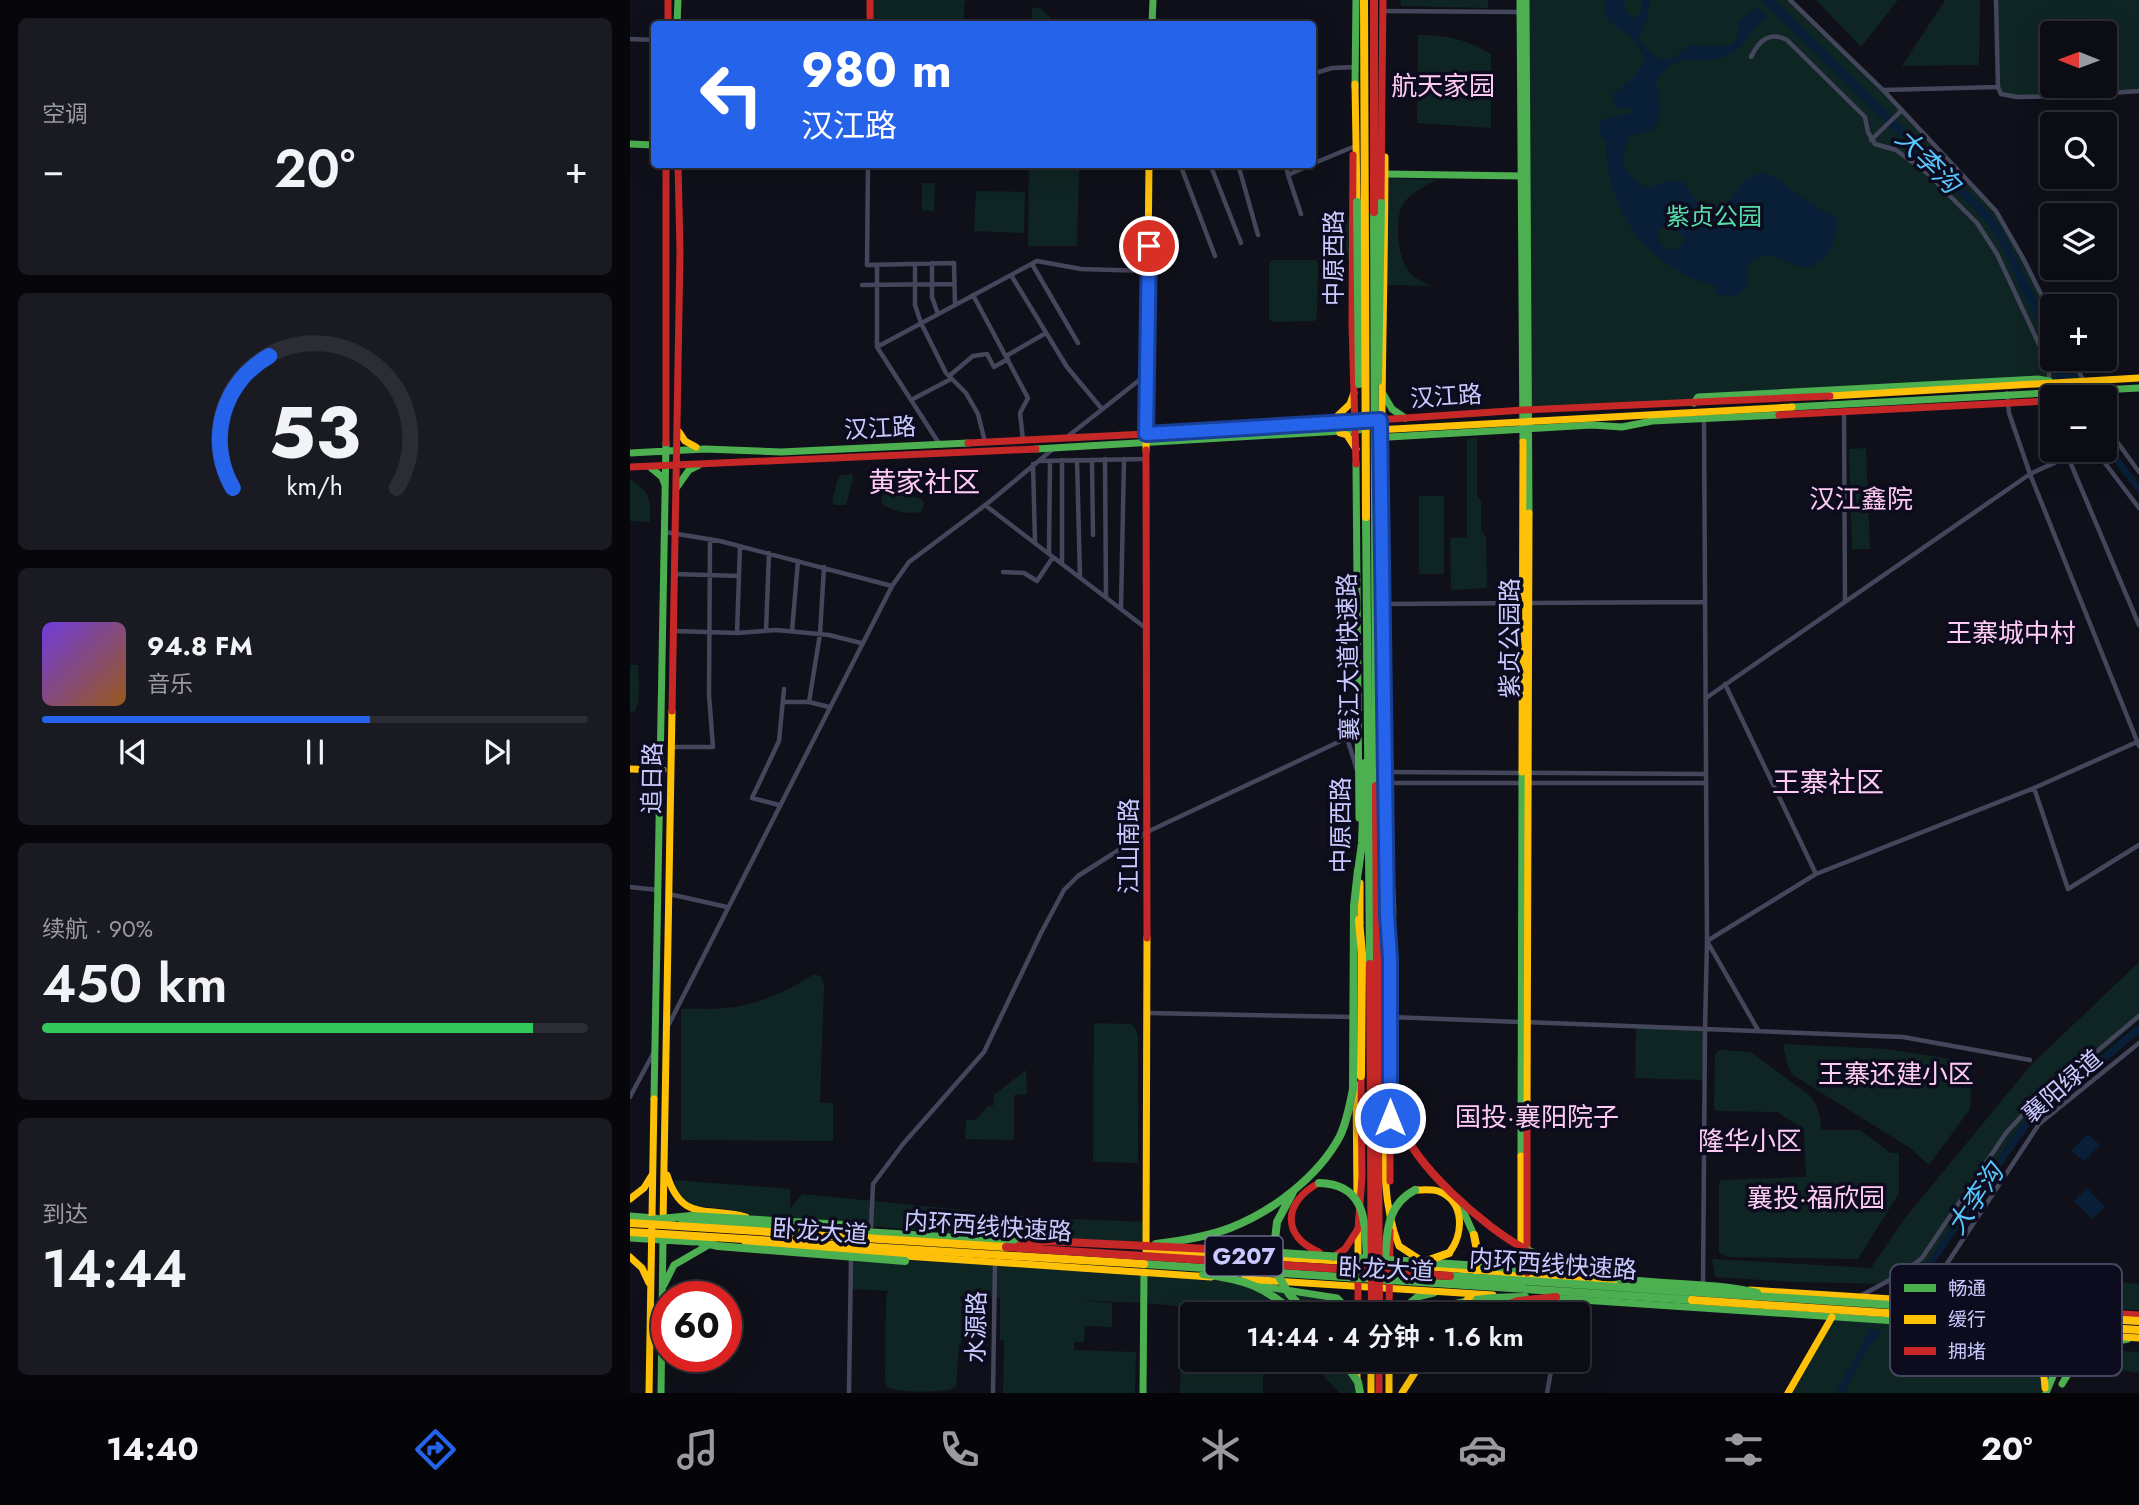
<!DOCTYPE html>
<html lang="zh">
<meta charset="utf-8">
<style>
:root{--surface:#0c0c14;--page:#1a1a22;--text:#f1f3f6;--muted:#9a9ba0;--line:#2c2c34;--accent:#2563eb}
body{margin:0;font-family:Jost,"Noto Sans SC",sans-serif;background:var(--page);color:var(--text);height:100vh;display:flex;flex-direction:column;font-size:26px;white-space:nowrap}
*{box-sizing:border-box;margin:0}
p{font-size:23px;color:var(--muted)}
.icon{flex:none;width:38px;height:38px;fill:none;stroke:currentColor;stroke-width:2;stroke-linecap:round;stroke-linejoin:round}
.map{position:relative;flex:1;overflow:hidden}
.drawer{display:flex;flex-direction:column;gap:18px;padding:18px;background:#07070b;width:630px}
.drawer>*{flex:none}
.top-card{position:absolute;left:21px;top:21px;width:665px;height:147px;border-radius:7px;box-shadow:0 7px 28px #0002,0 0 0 2px var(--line);background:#2563eb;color:#fff;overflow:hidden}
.needle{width:46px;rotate:271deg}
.buttons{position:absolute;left:1410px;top:21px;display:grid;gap:14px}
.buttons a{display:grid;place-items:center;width:77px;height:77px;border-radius:7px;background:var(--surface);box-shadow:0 7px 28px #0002,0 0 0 2px var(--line);font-size:35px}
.speed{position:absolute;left:21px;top:1281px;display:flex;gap:14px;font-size:35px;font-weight:700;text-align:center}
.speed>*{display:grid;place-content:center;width:91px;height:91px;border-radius:50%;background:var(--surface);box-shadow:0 7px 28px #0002,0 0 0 2px var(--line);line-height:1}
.speed .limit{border:10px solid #d22;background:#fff;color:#111}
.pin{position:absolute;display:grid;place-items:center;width:60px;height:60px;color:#fff;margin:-30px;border:4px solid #fff;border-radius:50%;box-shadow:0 2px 7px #0007}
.me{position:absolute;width:77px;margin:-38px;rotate:0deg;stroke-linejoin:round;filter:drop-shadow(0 0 5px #0008)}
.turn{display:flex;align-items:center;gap:24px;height:147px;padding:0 35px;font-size:32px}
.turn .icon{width:91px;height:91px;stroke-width:2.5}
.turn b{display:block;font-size:49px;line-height:60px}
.big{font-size:52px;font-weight:600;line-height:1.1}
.drawer .tile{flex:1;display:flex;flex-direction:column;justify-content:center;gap:10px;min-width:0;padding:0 24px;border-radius:10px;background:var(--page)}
.drawer .dial{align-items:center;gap:0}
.dial svg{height:182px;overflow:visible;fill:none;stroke:var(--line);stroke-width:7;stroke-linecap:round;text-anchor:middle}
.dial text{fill:var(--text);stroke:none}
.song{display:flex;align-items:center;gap:21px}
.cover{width:84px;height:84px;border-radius:10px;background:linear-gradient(135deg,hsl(260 70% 55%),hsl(30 70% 35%))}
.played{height:7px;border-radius:4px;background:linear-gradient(90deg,var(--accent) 60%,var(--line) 60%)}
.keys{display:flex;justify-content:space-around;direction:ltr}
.heat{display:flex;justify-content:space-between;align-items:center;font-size:38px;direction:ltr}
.charge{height:10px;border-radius:5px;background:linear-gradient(90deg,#34c759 90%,var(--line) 0)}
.trip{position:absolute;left:550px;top:1302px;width:410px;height:70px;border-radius:7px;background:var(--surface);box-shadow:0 7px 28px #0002,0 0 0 2px var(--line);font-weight:600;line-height:70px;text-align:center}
.tab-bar{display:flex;height:112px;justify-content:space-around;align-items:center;background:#050508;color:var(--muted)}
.tab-bar .icon{width:49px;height:49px}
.tab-bar .current{color:var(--accent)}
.tab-bar b{font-size:32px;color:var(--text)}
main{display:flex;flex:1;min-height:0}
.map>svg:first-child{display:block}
.green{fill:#0f2523;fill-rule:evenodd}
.water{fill:#091f37;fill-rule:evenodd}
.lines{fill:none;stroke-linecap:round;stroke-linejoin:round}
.street{stroke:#44465b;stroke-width:4.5}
.fast{stroke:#4caf50;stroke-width:7}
.slow{stroke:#ffc107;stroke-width:7}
.jam{stroke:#c62828;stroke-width:7}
.fast-bridge{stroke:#4caf50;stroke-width:8}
.slow-bridge{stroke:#ffc107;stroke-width:8}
.jam-bridge{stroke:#c62828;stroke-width:8}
.route-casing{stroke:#184099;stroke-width:18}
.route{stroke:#2563eb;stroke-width:12}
.labels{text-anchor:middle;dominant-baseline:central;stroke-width:7;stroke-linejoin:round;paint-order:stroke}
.shield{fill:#0d0c1e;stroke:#9191bc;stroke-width:2}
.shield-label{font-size:23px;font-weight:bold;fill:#c9caff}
.park-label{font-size:24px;fill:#55dfab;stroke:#0d0c1e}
.street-label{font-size:24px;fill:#c9caff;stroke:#0d0c1e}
.neighbourhood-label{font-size:26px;fill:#ffcbf3;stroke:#0d0c1e}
.water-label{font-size:26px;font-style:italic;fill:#57c7ff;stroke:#0d0c1e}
.quarter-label{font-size:28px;fill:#ffcbf3;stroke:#0d0c1e}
.key{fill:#0d0c1e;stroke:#454562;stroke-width:2}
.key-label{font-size:19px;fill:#c9caff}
</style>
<main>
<section class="drawer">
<div class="tile"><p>空调</p>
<div class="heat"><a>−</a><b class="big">20°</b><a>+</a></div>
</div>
<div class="tile dial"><svg viewBox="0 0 100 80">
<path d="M14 69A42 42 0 1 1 86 69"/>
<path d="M14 69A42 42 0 0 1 30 11" stroke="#2563eb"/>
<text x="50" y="56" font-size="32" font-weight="700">53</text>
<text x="50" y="72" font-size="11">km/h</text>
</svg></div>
<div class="tile">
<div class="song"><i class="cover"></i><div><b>94.8 FM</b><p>音乐</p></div></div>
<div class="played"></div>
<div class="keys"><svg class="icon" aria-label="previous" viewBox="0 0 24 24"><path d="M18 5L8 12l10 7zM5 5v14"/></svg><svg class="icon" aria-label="pause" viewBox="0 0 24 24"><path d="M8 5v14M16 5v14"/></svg><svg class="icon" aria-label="next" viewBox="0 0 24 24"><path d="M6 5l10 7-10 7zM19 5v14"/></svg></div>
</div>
<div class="tile"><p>续航 · 90%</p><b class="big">450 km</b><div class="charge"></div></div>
<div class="tile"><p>到达</p><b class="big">14:44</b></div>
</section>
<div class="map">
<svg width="1509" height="1393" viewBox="0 0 1509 1393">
<rect width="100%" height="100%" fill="#10101a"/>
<!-- green -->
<path class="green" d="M240 0H335L333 24H240Z
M771 0H858V8L771 6Z
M898 0H1160L1253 90 1366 211 1423 318V359H1443L1454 382 899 410Z
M1186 0H1268L1231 47Z
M1315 0H1350L1349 65 1272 66Z
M1366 0H1509V91L1387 97 1371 94 1368 87ZM1423 33H1475V86H1423Z
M409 7 424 21 506 24H401L402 9Z
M788 35C817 35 836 39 861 54V128L787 123Z
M399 165H449L447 246H398Z
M759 178 806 180C795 186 778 194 772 206 764 222 768 262 781 274 786 279 794 282 800 286L757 285Z
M292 183H305L304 211 292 210Z
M346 191 395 192 394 233 344 231Z
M719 218 720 258 691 257V236Z
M642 260H685L688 263 687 318 684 321 643 322 639 319V263Z
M847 438V497L851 501V531L856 537 857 588 821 590 820 538 837 537V439Z
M1236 448 1240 549H1222L1219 449Z
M222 474 223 477 216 505H205L202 502 208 479 211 475Z
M0 479C20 493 21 497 20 522L0 521Z
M260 491 292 499 294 504 292 511C282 516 258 511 251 502L253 494Z
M789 496H814V574H789Z
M0 665H8C8 679 11 698 5 711L0 712Z
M1509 962V1020L1402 1112 1389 1127 1300 1259 1288 1271 1268 1284 1160 1282 1085 1277 1082 1259 1241 1268 1275 1218 1401 1065Z
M184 974 190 976 194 984 190 1103H203V1141L51 1140V1009C66 1008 81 1010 96 1008 128 1005 158 991 184 974Z
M464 1023 501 1024 505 1028 508 1036V1163L463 1162Z
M1006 1026 1075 1029 1074 1080 1005 1078Z
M1153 1044 1257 1049 1320 1059 1319 1073 1341 1089 1340 1109 1299 1165 1280 1148 1163 1075 1158 1067Z
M1093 1050 1121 1052 1179 1095C1189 1106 1190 1116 1191 1130H1230L1261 1153H1269V1193L1228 1259 1098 1257 1089 1252V1183L1091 1180 1176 1177 1174 1129 1147 1112 1087 1111 1084 1108 1085 1055 1088 1051Z
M396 1070 397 1094 384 1095V1140L335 1139 336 1120H346L358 1106H363L364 1095Z
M45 1180 160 1189V1209L172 1194 415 1218 516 1222V1250L124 1216 98 1209 63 1206 49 1202 46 1199Z
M221 1253 606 1279 707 1298 723 1314H630L514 1303 446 1300 482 1303V1327L455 1326 454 1342H444V1350L506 1352 505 1393H373L374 1340H370V1297L329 1296 332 1303 331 1344 329 1345 326 1387C317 1393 268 1393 257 1387L255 1379 256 1300 257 1293 260 1291 221 1289Z
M1313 1268 1509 1284V1310L1293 1300Z
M1202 1317 1370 1329 1396 1348 1404 1357 1410 1365 1415 1393H1158Z
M1473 1350 1509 1352V1373L1465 1366 1443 1368 1457 1357Z
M551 1353H562V1360H633V1393H550Z
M678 1360H727V1393H710Z"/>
<!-- water -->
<path class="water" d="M977 0H994L996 11 1003 18 1011 13 1012 0H1020L1016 23 1008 39C1016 50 1031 65 1045 56 1051 53 1052 48 1059 46 1073 42 1098 54 1107 38 1109 33 1108 26 1109 21L1127 6 1138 17C1120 27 1116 47 1099 55 1070 70 1052 44 1026 82 1033 108 1037 135 1001 135 986 159 994 176 1019 188L1040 180 1053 182 1077 214 1088 213C1099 203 1105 188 1117 179 1136 166 1151 180 1165 193 1170 198 1178 199 1184 204 1192 211 1195 214 1206 216 1211 235 1197 269 1174 267 1151 265 1141 245 1118 264L1117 288 1105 297 1086 294 1085 286C1017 268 975 210 976 140L969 135 971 119 984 118 985 116 1000 114 1001 109 985 108 984 99 981 96 1004 77 1016 58 1001 37 979 21 974 8ZM1035 226 1054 236 1053 243 1046 250 1035 248 1027 238V230Z
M1131 0H1145L1361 214 1377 239 1423 335V357L1369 242 1354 219Z
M1423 359H1437C1447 369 1447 383 1449 397H1430Z
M1475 439 1509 483V494L1474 450Z
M1509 1024V1034L1406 1119 1395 1132 1287 1288H1268V1284L1288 1271 1300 1259 1389 1127 1402 1112Z
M1458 1134 1470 1145 1454 1161 1441 1151Z
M1457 1188 1475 1207 1462 1219 1444 1201Z
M1238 1329 1252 1330C1249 1338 1243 1341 1239 1348 1229 1363 1222 1377 1214 1393H1206L1236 1336Z"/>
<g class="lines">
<!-- street -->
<path class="street" d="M1160 0 1253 90 1366 211 1393 258 1423 318
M1366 0 1368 87 1371 94 1387 97 1438 96 1509 91
M752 11 890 12
M0 39 24 40
M1121 57C1129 40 1140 31 1157 40L1235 117 1238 132 1245 144 1266 150 1297 173 1347 223 1367 254 1414 355 1419 368V381
M682 74 702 68 726 67
M1253 90 1368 87
M1241 140 1272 110
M238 164 237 265 324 263 325 305
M550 164 585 256
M580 164 611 243
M608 164 628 235
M656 164 658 175
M682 164 723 147
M671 214 658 175 682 164
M302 263V297L308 314
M285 264V305L291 323 316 373 336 393 348 414 355 442
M402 264 448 343
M381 275 437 367 472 409
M232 285 324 284
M343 295 398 398 390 413 393 440
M247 347V265
M376 356 416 333
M1443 359 1454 382
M319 376 343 356 357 354 364 367 378 359
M1377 393 1379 413 1400 474 1509 746
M281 400 321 379
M1214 412 1215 602
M1475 425 1509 472
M437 437 517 374
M310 445 247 347 407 261 451 269 518 271
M1465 450 1509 508
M1438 457 1509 625
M475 459 476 596
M447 460 450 577
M462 460 463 535
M409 461 516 459
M403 464 405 542
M355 505 517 629
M35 532 90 541 262 586
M419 553 420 461
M432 562V460
M373 572 394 573 407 581 423 557
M45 574 109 576
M753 604 1075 602
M491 607 494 459
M44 631 107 633 146 630 199 635 231 643
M136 631 139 553
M162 631 168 561
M107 633 110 546
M1095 684 1186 874 1404 788 1438 889 1509 845
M1076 698 1400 474 1453 450
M153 702H179L199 707
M179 702 190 634 194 567
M42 747H83L79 695 80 539
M755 772 1076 774
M756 783H1076
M1404 788 1507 742
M149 805 122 798 149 741 154 689
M0 887 28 890
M39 894 97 907
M517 1013 724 1017
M761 1017 1075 1029 1077 941 1074 418
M37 1028 262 586 279 562 358 503 423 449
M1128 1030 1077 941 1186 874
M0 1097 24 1052
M241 1227 243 1184 273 1144 354 1052 411 933 434 890 448 876 517 832 717 738 727 770
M1073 1286 1075 1029 1273 1037 1400 1060
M1230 1296 1271 1274 1292 1258 1376 1133 1398 1109 1509 1016
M1293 1300 1409 1124 1509 1043
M912 1301 917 1314
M941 1314 946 1303
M219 1393 221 1257
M363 1393 365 1262
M917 1393 923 1360"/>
<!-- fast -->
<path class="fast" d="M890 0 893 442
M896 0 899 513
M47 24 48 0
M522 24 523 0
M725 87 726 0
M0 144 24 145
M755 174 893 176
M752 392 762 409 775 418
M1064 403 1068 397 1408 379 1419 381
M1162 407 1509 388
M596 430 728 421
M759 437 962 425 992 427 1022 421 1149 415
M406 449 729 430
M0 453 75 449 151 452 338 443
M726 464 729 818
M20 467 32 477 35 485
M47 487 59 470 69 465
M752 537 755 768
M24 1099 36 443
M891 1156 892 772
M831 1206 844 1235
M0 1216 25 1218
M52 1220 399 1242
M0 1238 64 1242
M34 1285 44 1265 82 1243
M630 1286 707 1298 723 1314
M922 1298 1281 1322
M766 1314 787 1297 804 1293
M1432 1384C1451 1351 1461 1346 1498 1339
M31 1393 33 1237
M513 1393 514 1272
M1416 1393 1442 1331"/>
<!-- slow -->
<path class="slow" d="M725 84 727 202
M1200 396 1509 378
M701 422 720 404 724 393
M746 430 1162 407
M49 432 55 441 66 447
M710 433 717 435 726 449
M516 450 519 164
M752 537C750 411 755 284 755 157
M0 769 33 770
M892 772 893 442
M756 867 759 943
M730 883V923
M756 1076C756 1131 748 1194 769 1246L792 1261
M726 1085 727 1196
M897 1115 899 513
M37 1175C52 1223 77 1206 116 1217
M785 1190C792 1190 801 1189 808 1191 835 1201 834 1234 819 1253
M0 1199 14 1188 22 1175
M33 1223 42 711
M728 1229V1262
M115 1245 581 1277
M516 1247 517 938
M516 1250 760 1264 985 1281
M0 1257 12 1268 19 1283
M891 1272V1156
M614 1279 863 1295
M1120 1290 1420 1309
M1281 1322 1509 1338
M1371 1330C1398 1345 1414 1354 1415 1388
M727 1360V1380
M741 1360V1393
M759 1360V1393
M1441 1362 1461 1314
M19 1393 24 1099
M772 1393 793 1360
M1158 1393 1202 1317"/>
<!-- jam -->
<path class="jam" d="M38 0V24
M240 0V24
M752 85 753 0
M723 155 722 324 726 464
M36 164V443
M751 203 752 82
M1149 415 1418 401 1425 394
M746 420 893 410 1200 396
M338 443 596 430
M516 450 517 938
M0 467 406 449
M42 711 50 251 48 164
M760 1077V1181
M689 1183C654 1201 650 1236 689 1252
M703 1257 715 1249 728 1229 732 1177 731 1076
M928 1271 956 1274
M897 1273V1115
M728 1281V1314
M1420 1309 1509 1315
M759 1314 760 1231
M749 1360V1393"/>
<!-- fast-bridge -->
<path class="fast-bridge" d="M727 202 729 384
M744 212 746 786
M748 381 751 203
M736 517 740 964
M750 755C756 781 753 806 755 832 757 862 764 890 762 920
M728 872 732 843 735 763
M756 1076 755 964 759 939
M689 1183C736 1184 735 1221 737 1259
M20 1220 61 1216 230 1226
M57 1239 88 1246 275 1261
M526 1244C551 1241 576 1237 600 1228 642 1212 689 1176 710 1136 717 1121 720 1105 723 1089L724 906 728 870
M895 1249C927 1265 962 1275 998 1280 1041 1285 1084 1283 1127 1293
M621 1251 928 1271
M643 1258 647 1222 663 1192
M755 1262C757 1233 756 1205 785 1190
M514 1264 1062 1300
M645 1270 659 1294 678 1314
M573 1274C613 1279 635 1286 665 1314
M820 1276 1353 1311
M796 1314C828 1300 860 1297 895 1297
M713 1360 728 1382 730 1393"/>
<!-- slow-bridge -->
<path class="slow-bridge" d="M734 0 736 517
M729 920 732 954 731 1076
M0 1223 376 1247
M0 1232 514 1264
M844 1235 847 1250 846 1270
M799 1260 819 1253
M1062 1300 1509 1330
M1353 1311 1509 1321
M829 1314 840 1296"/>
<!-- jam-bridge -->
<path class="jam-bridge" d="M744 0V212
M746 786 749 1314
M762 916C762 957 763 998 763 1040 764 1066 762 1094 769 1120 782 1164 855 1228 895 1249
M740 964 742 1314
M390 1245 414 1241 621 1251
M376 1247 820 1276
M852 1314 888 1301 926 1297"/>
</g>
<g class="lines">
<defs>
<path id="route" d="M519 246 516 434 750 420 757 915 760 958V1118"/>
</defs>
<!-- route casing -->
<use href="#route" class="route-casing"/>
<!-- route -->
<use href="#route" class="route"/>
</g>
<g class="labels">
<!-- shield labels -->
<rect class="shield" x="575.5" y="1236.5" width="77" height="39" rx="5"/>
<g class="shield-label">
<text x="614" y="1256">G207</text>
</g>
<!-- park labels -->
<g class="park-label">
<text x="1084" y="216">紫贞公园</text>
</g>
<!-- street labels -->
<g class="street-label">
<text transform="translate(703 258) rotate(-90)">中原西路</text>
<text transform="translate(816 396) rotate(-4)">汉江路</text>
<text transform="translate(250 428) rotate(-3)">汉江路</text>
<text transform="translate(879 638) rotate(-90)">紫贞公园路</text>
<text transform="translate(718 657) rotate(-91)">襄江大道快速路</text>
<text transform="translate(22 778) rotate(-89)">追日路</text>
<text transform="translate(710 825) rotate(-90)">中原西路</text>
<text transform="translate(498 846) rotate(-90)">江山南路</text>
<text transform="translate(1432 1086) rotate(-41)">襄阳绿道</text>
<text transform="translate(358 1226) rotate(4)">内环西线快速路</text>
<text transform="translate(190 1231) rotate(4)">卧龙大道</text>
<text transform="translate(923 1264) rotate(4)">内环西线快速路</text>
<text transform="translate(756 1269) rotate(3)">卧龙大道</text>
<text transform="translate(346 1327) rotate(-89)">水源路</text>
</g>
<!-- neighbourhood labels -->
<g class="neighbourhood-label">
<text x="813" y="86">航天家园</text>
<text x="1231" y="499">汉江鑫院</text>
<text x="1381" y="633">王寨城中村</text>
<text x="1266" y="1074">王寨还建小区</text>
<text x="907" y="1117">国投·襄阳院子</text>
<text x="1120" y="1141">隆华小区</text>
<text x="1186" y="1198">襄投·福欣园</text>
</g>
<!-- water labels -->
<g class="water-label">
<text transform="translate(1298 161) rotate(45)">大李沟</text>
<text transform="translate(1345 1199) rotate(-56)">大李沟</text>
</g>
<!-- quarter labels -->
<g class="quarter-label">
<text x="294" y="482">黄家社区</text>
<text x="1198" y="782">王寨社区</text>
</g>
</g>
<!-- legend -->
<rect x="1260" y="1264" width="232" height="112" rx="10" class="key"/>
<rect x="1274" y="1284" width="32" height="8" fill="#4caf50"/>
<rect x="1274" y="1315" width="32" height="9" fill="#ffc107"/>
<rect x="1274" y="1347" width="32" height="8" fill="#c62828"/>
<g class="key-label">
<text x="1318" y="1295">畅通</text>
<text x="1318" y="1326">缓行</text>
<text x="1318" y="1358">拥堵</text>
</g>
</svg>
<div class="buttons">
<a><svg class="needle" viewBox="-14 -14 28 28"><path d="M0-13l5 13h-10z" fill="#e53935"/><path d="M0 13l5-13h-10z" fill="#9a9ba0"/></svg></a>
<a><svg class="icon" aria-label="search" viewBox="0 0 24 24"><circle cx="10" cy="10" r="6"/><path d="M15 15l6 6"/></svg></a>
<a><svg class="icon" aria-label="layers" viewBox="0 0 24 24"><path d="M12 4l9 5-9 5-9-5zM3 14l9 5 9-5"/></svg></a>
<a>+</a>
<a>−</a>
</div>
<div class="speed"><div class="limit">60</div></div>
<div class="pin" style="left:519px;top:246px;background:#d93025"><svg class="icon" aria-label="arrive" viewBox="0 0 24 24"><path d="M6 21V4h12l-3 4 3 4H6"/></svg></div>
<svg class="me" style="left:760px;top:1118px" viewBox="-20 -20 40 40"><circle r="17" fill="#2563eb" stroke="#fff" stroke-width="3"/><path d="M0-11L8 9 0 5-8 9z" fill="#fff"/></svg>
<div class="trip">14:44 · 4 分钟 · 1.6 km</div>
<div class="top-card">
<div class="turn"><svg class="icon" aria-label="left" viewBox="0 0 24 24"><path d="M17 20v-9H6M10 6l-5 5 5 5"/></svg><div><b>980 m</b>汉江路</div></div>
</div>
</div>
</main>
<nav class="tab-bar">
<b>14:40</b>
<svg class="icon current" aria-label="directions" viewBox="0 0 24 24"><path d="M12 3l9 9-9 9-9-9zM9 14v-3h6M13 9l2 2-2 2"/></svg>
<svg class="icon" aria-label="music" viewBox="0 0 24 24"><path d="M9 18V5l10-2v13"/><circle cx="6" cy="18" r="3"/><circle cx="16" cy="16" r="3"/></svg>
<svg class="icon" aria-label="phone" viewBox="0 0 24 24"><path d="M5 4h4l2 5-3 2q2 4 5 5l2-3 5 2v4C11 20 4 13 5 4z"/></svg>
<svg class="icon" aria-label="climate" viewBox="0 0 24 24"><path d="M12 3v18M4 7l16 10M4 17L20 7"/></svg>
<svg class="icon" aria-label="car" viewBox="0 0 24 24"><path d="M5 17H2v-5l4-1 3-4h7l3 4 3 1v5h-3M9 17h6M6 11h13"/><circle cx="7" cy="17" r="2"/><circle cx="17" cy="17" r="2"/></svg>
<svg class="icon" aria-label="filters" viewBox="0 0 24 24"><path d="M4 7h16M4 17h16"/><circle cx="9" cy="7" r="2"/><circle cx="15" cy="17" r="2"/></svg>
<b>20°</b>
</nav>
